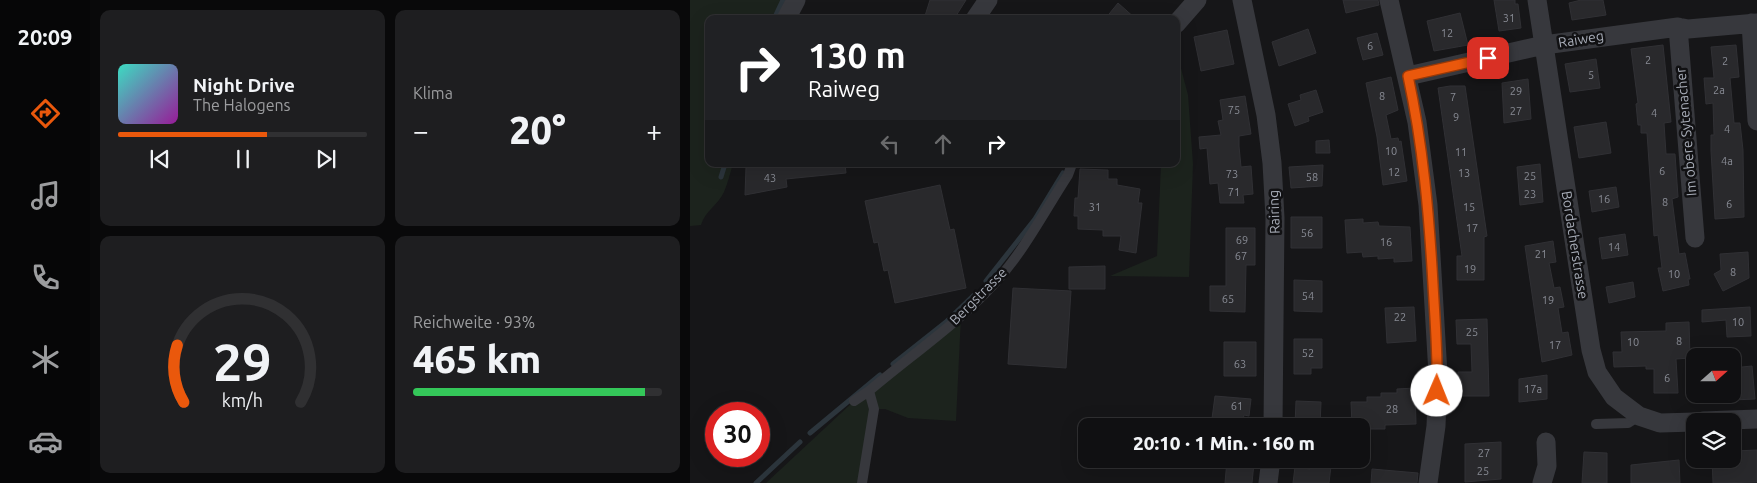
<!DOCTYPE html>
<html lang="de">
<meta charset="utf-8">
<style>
:root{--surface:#101012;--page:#1e1e20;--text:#f1f3f6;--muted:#9c9d9f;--line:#303032;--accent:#ea580c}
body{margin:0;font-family:Ubuntu,sans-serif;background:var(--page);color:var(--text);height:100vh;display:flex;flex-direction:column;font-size:19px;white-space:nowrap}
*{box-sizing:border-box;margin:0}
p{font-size:16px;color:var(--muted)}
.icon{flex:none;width:28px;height:28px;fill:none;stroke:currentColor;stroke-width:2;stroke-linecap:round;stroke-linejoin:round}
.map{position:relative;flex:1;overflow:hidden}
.side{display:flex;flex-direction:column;gap:10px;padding:10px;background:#09090a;width:600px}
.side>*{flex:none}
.top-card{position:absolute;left:15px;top:15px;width:475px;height:152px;border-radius:10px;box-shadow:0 5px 20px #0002,0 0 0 1px var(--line);background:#202124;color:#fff;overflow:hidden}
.needle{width:32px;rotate:69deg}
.tools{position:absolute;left:996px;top:348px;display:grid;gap:10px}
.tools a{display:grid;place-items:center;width:55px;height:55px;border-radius:10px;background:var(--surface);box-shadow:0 5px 20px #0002,0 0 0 1px var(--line);font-size:25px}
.speed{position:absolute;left:15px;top:402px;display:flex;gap:10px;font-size:25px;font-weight:700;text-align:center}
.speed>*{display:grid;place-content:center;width:65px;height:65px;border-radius:50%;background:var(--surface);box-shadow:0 5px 20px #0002,0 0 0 1px var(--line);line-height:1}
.speed .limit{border:8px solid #d22;background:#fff;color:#111}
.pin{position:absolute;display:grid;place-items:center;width:42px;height:42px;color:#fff;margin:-21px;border-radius:10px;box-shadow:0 2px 8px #0006}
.me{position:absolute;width:55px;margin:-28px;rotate:1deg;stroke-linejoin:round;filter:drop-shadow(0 0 4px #0008)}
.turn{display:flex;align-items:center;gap:18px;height:105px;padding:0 20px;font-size:22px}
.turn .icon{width:65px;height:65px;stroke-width:2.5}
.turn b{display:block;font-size:35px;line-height:42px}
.lanes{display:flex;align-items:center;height:48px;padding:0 20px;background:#0003;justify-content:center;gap:25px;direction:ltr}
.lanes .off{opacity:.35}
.big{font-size:38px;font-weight:800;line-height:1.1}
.side .widget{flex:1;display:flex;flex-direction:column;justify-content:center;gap:8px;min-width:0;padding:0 18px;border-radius:10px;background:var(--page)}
.side .dial{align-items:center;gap:0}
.dial svg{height:130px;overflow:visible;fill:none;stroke:var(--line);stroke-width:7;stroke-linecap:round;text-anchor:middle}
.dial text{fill:var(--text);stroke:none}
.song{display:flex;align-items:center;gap:15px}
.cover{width:60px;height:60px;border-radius:8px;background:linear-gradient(135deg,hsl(170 70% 55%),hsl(300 70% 35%))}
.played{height:5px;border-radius:2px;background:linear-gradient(90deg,var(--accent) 60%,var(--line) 60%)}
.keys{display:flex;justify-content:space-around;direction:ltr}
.heat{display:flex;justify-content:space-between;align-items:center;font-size:28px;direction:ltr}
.charge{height:8px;border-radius:4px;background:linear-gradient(90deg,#34c759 93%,var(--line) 0)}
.side .tiles{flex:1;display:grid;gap:10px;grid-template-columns:repeat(2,1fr)}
.trip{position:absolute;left:388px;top:418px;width:292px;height:50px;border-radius:10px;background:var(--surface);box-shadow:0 5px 20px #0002,0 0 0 1px var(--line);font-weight:800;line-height:50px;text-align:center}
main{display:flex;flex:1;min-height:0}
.dock{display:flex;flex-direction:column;width:90px;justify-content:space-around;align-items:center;background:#060607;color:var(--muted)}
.dock .icon{width:35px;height:35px}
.dock .current{color:var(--accent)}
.dock b{font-size:22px;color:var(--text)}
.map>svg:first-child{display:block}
.green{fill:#1c231d}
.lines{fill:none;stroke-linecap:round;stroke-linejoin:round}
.stream{stroke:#2c353c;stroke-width:5}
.building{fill:#29292c;stroke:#303034}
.lane{stroke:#37383d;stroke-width:10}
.street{stroke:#37383d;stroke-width:19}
.route-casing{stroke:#983908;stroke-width:12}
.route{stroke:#ea580c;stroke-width:9}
.labels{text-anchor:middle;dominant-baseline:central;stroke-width:5;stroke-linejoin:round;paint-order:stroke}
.number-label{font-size:11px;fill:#888b94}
.street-label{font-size:14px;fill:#a8adb8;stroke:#111113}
</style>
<main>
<nav class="dock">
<b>20:09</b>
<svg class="icon current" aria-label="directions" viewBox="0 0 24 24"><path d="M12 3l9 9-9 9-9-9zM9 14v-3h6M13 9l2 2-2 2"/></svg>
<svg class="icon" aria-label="music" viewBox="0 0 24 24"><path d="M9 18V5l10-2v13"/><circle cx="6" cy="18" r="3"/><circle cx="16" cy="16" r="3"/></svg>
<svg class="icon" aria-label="phone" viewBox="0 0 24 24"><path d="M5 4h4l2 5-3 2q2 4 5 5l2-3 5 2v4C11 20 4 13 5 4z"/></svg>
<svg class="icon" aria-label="climate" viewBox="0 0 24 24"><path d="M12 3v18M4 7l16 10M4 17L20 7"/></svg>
<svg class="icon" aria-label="car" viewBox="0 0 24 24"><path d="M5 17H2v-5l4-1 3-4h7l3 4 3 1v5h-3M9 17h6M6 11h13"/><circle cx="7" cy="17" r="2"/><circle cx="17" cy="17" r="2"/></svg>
</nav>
<section class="side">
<div class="tiles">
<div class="widget">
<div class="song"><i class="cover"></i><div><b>Night Drive</b><p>The Halogens</p></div></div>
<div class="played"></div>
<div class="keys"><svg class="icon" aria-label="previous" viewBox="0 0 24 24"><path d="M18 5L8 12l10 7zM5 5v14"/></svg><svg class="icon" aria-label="pause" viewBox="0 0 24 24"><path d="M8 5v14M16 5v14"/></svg><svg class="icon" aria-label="next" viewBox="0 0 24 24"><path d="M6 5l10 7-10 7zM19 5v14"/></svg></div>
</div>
<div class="widget"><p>Klima</p>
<div class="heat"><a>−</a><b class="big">20°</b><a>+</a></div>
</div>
<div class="widget dial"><svg viewBox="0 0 100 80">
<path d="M14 69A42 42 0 1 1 86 69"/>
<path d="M14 69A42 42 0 0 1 10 34" stroke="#ea580c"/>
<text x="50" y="56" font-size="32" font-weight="700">29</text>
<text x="50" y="72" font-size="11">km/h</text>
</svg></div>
<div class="widget"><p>Reichweite · 93%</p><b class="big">465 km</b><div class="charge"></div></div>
</div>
</section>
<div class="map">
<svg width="1067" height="483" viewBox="0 0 1067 483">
<rect width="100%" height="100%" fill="#161618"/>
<!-- green -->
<path class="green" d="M0 0H106L96 19H19V164H43C40 173 38 183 34 192 28 205 15 211 11 225L0 226Z
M486 49 498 95 503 164 499 277 420 276 467 256 471 164H486Z
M271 316 266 421 218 418 195 409H185L172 483H76L164 401Z"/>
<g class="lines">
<!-- stream -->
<path class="stream" d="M84 19 93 0
M31 177 35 164
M296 281 345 219 373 173
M203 364 256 322 284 295
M120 433 190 375
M66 483 110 442"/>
</g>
<!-- building -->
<path class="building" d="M240 0H276L264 19H234Z
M653 0H688L689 5 656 13Z
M804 0H825V4H828L831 28 809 31Z
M891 0H913L916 15 882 20 879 3Z
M428 3 446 19H415Z
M770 13 778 45 744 51 737 21Z
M618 29 626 53 589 66 582 42Z
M537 30 544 64 511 71 504 37Z
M687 33 693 55 673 60 667 38Z
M973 45 981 122 974 123 976 154H985L988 197 982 199 989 254 995 253 1000 279H998L999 285 973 291 968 268H972L968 235 964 236 957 133H951V125H948L946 104 948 103 941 49Z
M1046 45 1049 77 1040 78 1044 123H1050L1053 150 1054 217 1025 219 1021 151V135H1024L1023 103 1016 104 1014 78H1024L1021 47Z
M906 59 910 88 880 92 875 64Z
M701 77 708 110 696 115 701 139 708 138 709 142 711 141 717 181 693 185 687 137 676 83Z
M838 79 841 119 814 123 812 83Z
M760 86H775L797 236 794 237V280H767V256H772L748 88Z
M626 90 633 112 618 117 619 121 605 126 598 104 611 100 610 95Z
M555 96 561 134 549 136V146L551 167 561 166 563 194 553 195 554 203H530L528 183 520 184 517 148 510 149 509 137 531 135 528 121 533 120 530 100Z
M916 122 921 153 889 158 884 127Z
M639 140 640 153H626V141Z
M63 164H155L156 173 96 179 97 187 55 195 56 167Z
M850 164 853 202 830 205 827 167Z
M633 165 632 186 601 188 599 167Z
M390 169 418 170V179H427V185L450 189 448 203H452L446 253 429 250 431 236H413V230L388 229V216H384L385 198H388Z
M250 185 260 230 264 229 276 288 205 303 198 270 194 271 188 242 184 243 175 201Z
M926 187 929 207 902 212 899 191Z
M601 217H632V248H601Z
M673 219V223L688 222 689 226 720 227 722 261 704 262V258L688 259V256L673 257 672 252 657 253 655 220Z
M536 228H565V265H556L555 312 520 311V286H536Z
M935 234 938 255 912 259 909 238Z
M863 241 866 262 859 263 864 288 870 287 874 307 868 308 872 333 878 332 882 355 852 362 835 246Z
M1058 252 1059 278 1033 291 1024 274 1031 270 1030 254Z
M415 266V289H379V267Z
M604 280 632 281V312L604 311Z
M943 282 945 297 919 303 916 287Z
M323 288 381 291 376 368 318 364Z
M724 307 726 341 697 343 695 308Z
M1060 307 1061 336 1037 337 1036 320 1012 322V310Z
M797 319 799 396H768V372H782L781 344H767L766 320Z
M999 322 1000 358 986 359 988 393H964V369H956V366L924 367 923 352H932L931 332 976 331V323Z
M604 339H632V368H621V374H604Z
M534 342H566V376H534Z
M1062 366 1065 399 1042 400V368Z
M857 375V399L829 402V379Z
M725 388 726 424 695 425V429H671V426H662L661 402H677V397H691V393H707V389Z
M525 396 561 399 559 416 554 415 553 420 558 421 557 426H521Z
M606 401 631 402 630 426H605Z
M811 442V479L775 482V444Z
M1067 450V482L1023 483 1022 459H1042L1045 451Z
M894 452 917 453V483H892Z
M537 460 564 463 562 483H535Z
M989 460 990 483H941V465Z
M621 464 641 466 639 483H603L605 467 620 469Z
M682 469 728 473 727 483H681Z"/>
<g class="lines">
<!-- lane -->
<path class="lane" d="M164 401 179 391C220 356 266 325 303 285 333 253 354 212 378 175L382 164
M906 424 938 423 949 416
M172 483 184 409 179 391"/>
<!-- street -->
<path class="street" d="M552 0 576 115 582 163 585 218 583 426
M699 0 727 122 738 205 748 374 746 426 738 483
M847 0 901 350 907 372 924 397 949 416 970 423 1005 422
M96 19 106 0
M285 19 298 0
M1061 23 1067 121
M486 24 507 0
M988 27 1005 238
M718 76 854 45 988 27 998 29 1067 23
M1013 421 1067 419
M578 483 581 459
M852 483 857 466 856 442"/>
</g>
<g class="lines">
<defs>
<path id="route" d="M747 391C748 356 745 320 743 284 739 214 733 145 718 76L798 58"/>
</defs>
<!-- route casing -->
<use href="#route" class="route-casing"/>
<!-- route -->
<use href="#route" class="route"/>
</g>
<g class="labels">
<!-- number labels -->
<g class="number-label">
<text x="819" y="18">31</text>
<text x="757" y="33">12</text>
<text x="680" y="46">6</text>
<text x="958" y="60">2</text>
<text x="1035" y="61">2</text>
<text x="901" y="75">5</text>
<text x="1029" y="90">2a</text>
<text x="826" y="91">29</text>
<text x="692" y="96">8</text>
<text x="763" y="97">7</text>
<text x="544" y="110">75</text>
<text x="826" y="111">27</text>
<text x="964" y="113">4</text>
<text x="766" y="117">9</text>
<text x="1037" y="129">4</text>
<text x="701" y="151">10</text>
<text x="771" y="152">11</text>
<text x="1037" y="161">4a</text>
<text x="972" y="171">6</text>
<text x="704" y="172">12</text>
<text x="774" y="173">13</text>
<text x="542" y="174">73</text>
<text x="840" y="176">25</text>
<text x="622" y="177">58</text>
<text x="80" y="178">43</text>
<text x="544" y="192">71</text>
<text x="840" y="194">23</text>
<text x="914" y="199">16</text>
<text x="975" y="202">8</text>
<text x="1039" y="204">6</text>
<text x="405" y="207">31</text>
<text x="779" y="207">15</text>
<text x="782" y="228">17</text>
<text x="617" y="233">56</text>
<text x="552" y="240">69</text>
<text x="696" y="242">16</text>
<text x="924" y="247">14</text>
<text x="851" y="254">21</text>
<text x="551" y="256">67</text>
<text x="780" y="269">19</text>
<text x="1043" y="272">8</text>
<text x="984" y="274">10</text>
<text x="618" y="296">54</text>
<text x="538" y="299">65</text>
<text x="858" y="300">19</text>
<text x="710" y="317">22</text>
<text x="1048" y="322">10</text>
<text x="782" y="332">25</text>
<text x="989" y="341">8</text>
<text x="943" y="342">10</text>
<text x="865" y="345">17</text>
<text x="618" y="353">52</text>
<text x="550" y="364">63</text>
<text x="977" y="378">6</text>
<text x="843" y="389">17a</text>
<text x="547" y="406">61</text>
<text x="702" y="409">28</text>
<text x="794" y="453">27</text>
<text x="793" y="471">25</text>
</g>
<!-- street labels -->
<g class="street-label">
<text transform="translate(891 39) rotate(-9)">Raiweg</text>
<text transform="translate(996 132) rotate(-95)">Im obere Sytenacher</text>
<text transform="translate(584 212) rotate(-92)">Rairing</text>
<text transform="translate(885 245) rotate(81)">Bordacherstrasse</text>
<text transform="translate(288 296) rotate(-45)">Bergstrasse</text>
</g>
</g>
</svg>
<div class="tools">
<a><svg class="needle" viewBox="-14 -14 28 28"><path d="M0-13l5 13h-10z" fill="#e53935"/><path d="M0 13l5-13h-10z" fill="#9c9d9f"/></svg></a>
<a><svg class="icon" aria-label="layers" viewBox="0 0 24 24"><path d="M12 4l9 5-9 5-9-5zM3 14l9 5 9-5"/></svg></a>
</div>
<div class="speed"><div class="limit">30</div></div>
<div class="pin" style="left:798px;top:58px;background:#d93025"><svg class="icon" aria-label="arrive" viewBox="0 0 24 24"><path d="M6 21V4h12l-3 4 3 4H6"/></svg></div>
<svg class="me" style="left:747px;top:391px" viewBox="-20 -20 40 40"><circle r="19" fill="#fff"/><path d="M0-13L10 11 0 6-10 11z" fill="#ea580c"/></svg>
<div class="trip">20:10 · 1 Min. · 160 m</div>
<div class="top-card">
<div class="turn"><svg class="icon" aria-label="right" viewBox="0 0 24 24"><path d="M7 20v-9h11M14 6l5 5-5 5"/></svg><div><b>130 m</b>Raiweg</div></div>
<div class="lanes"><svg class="icon off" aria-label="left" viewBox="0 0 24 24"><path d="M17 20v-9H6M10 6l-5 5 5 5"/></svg><svg class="icon off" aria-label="ahead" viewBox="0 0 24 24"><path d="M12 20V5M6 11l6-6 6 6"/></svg><svg class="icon" aria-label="right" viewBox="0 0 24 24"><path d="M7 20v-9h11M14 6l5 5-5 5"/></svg></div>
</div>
</div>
</main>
